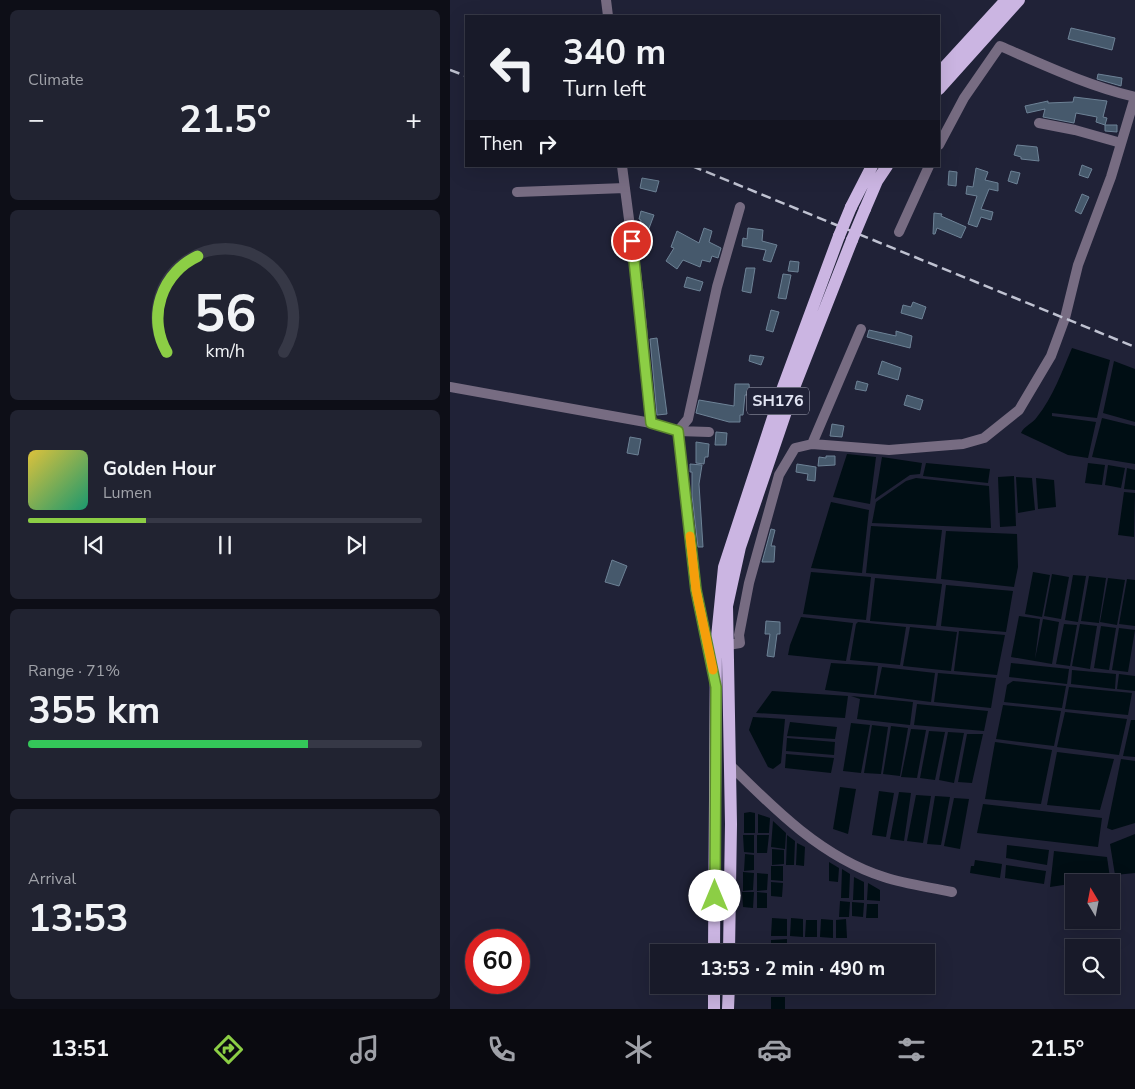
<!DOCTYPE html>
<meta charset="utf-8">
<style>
:root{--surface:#181a29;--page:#212331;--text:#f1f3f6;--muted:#9fa1a8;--line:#363846;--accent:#8cce45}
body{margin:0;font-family:"Nunito Sans",sans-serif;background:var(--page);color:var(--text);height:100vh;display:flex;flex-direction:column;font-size:19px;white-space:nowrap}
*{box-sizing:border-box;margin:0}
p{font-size:16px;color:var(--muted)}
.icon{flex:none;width:28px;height:28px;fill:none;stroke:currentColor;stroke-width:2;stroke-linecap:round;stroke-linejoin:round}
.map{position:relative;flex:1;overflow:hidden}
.drawer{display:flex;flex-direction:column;gap:10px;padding:10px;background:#0d0e17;width:450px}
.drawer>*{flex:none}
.top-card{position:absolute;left:15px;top:15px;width:475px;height:152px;border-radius:0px;box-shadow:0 5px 20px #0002,0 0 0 1px var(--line);background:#181a29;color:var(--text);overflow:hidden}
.needle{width:32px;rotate:350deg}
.controls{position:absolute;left:615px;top:874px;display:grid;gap:10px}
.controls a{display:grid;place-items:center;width:55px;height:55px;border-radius:0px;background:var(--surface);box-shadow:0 5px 20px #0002,0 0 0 1px var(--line);font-size:25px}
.speed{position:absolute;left:15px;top:929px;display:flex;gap:10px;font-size:25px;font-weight:700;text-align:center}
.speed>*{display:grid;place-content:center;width:65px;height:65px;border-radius:50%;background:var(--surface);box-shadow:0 5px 20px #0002,0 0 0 1px var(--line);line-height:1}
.speed .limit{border:8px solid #d22;background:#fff;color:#111}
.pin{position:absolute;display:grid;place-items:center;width:42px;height:42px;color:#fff;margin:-21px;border:2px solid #fff;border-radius:50%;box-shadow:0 1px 5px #0007}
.me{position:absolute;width:55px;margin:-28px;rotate:0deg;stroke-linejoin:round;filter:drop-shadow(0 0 4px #0008)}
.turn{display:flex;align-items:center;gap:18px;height:105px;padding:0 15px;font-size:22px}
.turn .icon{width:65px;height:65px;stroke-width:2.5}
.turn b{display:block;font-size:35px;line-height:42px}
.then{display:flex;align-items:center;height:48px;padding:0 15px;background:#0003;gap:10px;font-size:19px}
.big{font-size:38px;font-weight:700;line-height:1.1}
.drawer .card{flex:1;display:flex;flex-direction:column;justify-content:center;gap:8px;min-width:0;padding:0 18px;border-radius:8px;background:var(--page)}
.drawer .dial{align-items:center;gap:0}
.dial svg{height:130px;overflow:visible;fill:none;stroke:var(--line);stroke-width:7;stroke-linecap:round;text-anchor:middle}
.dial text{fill:var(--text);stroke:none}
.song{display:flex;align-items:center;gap:15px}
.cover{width:60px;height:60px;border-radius:8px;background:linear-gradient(135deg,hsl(50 70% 55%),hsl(160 70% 35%))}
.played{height:5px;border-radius:2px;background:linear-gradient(90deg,var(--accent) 30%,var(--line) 30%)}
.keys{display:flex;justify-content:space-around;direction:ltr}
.heat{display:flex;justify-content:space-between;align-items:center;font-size:28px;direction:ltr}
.charge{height:8px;border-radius:4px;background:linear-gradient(90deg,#34c759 71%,var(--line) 0)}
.trip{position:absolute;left:200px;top:944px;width:285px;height:50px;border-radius:0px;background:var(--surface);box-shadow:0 5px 20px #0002,0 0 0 1px var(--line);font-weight:700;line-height:50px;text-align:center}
.tabs{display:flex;height:80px;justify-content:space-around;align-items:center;background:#0a0a10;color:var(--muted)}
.tabs .icon{width:35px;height:35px}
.tabs .selected{color:var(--accent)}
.tabs b{font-size:22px;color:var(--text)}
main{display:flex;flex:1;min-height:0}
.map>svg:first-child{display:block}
.water{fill:#000e14}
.building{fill:#46596c;stroke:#6d8296}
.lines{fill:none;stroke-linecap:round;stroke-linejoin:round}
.street{stroke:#776c82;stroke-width:10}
.primary{stroke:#cbb5e2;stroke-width:12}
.rail{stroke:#bfc2d1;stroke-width:2.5;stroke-dasharray:10 5;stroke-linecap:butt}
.primary-bridge{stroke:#cbb5e2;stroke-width:12}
.route-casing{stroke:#5b862d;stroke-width:12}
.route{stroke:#8cce45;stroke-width:9}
.slow{stroke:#f59e0b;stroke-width:9}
.labels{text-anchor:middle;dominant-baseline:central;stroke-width:5;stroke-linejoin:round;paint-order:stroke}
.shield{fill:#202237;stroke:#a8aabb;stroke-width:1}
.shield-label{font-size:16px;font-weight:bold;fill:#e2e5f3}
</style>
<main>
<section class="drawer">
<div class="card"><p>Climate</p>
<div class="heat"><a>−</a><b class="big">21.5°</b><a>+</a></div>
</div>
<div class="card dial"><svg viewBox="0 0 100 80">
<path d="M14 69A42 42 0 1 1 86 69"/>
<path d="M14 69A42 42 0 0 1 33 10" stroke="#8cce45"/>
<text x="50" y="56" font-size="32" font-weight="700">56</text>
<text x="50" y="72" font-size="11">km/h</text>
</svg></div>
<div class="card">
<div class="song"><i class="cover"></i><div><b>Golden Hour</b><p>Lumen</p></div></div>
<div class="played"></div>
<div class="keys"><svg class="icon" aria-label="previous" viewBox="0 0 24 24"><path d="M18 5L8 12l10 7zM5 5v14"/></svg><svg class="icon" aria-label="pause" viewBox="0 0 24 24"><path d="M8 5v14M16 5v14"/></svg><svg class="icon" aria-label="next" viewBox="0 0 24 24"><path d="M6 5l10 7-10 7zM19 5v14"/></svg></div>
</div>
<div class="card"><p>Range · 71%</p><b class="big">355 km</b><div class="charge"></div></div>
<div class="card"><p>Arrival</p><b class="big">13:53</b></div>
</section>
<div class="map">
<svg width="685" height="1009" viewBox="0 0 685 1009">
<rect width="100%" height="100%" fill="#202237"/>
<!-- water -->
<path class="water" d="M622 348 660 360 647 418 602 413V416L646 422 638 458 618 455 571 433C574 426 582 424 587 417 603 397 612 371 622 348Z
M664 361 685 369V422L653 413Z
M652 418 685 426V464L642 457Z
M397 454 426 457 420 504 383 497Z
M432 457 472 463 470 474 460 475 425 499Z
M476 463 540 469 538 483 473 476Z
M638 463 655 465 652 485 635 483Z
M658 465 675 468 671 488 655 485Z
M677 468 685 470V490L674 489Z
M564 476 566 526 550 527 548 477Z
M566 477 582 478 585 510 568 513Z
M466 478 539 486 541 528 422 523 426 502 456 481Z
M586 478 604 480 606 507 588 509Z
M674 492 685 493 684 537 668 535Z
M381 502 419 510 412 573 361 568Z
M421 526 492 530 486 579 416 573Z
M496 531 567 534 568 567 564 587 491 579Z
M361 572 421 577 416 620 353 614Z
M583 572 600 575 592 617 575 614Z
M602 574 619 577 611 619 594 616Z
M623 575 636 576 628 622 615 620Z
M639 576 656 578 649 623 631 621Z
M425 578 492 584 486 626 420 621Z
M658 578 675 580 667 625 650 622Z
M677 579 685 580V626L669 624Z
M496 585 563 591 556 632 491 626Z
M569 616 590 619 585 659 593 619 609 622 602 664 561 657Z
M351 617 403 623 396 661 338 655 340 645Z
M408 622 456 627 450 665 400 660 406 624Z
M614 624 627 625 620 666 606 664Z
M630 624 647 626 640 669 622 666Z
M651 626 666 628 659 670 644 668Z
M460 627 507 632 501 671 453 666Z
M669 628 685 630 678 672 662 670Z
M509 631 555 635 547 675 504 671Z
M381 663 428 666 424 695 375 690Z
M561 663 619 669 617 684 559 677Z
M432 667 485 673 481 702 426 695Z
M622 670 666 674 665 689 621 684Z
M488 673 546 678 541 708 484 702Z
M669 674 685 676V691L667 689Z
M563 681 616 686 612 708 554 702 557 685Z
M619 687 682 693 678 715 615 709Z
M322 691 398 696 395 718 306 713Z
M401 696 463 702 460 725 407 719 410 699Z
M467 704 538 711 534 731 464 725Z
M553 705 611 711 604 746 546 739Z
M615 712 677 719 669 755 607 747Z
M303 717 335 719 331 763 323 769 318 767 299 730Z
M681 720H685V757L673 756Z
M340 722 387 727 385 739 337 736Z
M401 723 420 725 411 773 393 771Z
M422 725 438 727 431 774 414 773Z
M441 726 458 728 450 776 433 774Z
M461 729 476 730 467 778 451 777Z
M479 731 495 732 485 780 470 778Z
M498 732 514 733 504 783 489 780Z
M517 734H533L522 783 508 782Z
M337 738 385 742 384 755 336 751Z
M545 742 602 750 591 804 535 799Z
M607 752 664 759 650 810 597 805Z
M336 754 384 758 381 773 335 768Z
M671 759 685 761V823L662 830 657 828Z
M390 787 406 789 398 834 383 829Z
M429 791 444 793 436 837 422 835Z
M449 792 461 793 454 841 440 839Z
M466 795 481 796 473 843 457 841Z
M485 796 500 797 491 845 477 844Z
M504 798 519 799 510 849 494 846Z
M533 804 652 818 648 847 527 833Z
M300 812 305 813V833H294V813Z
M308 814 320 818 319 833H308Z
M323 821 336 833 335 849 321 847Z
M685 834V873L665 875 660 844Z
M293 835H304V853L294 852Z
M307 835H319L317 853H307Z
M337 835 345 841 344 865H336Z
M347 843 355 847 354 866 346 865Z
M557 845 599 850 597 865 556 858Z
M322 849 334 850V864L322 865Z
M604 851 657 857 660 878 600 887Z
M295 854 304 855V870L294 871Z
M525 860 552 864 550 878 520 873 521 866H524Z
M379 862 389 868 388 882 379 881Z
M556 865 596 871 594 884 555 878Z
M333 866V881L321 880V866Z
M392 869 400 874 399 898H391Z
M293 872 304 873 303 890 293 891Z
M307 873 318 874 317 890 307 891Z
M404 877 414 882V900H403Z
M321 882 333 883 332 897 321 896Z
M418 883 430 890V901L417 900Z
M292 892H304L303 908 293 907Z
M307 892 317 893V908H307Z
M390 901 400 902 399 917H389Z
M402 902 414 903 413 917 402 916Z
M417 904H428V918H416Z
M322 918 337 919V936H321Z
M341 918 353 919V937L340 936Z
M371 919 383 920V938L370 937Z
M396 919 397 938H386V920Z
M356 920H367V937H355Z
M337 939V952H321V940Z
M321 997H335V1009H321Z"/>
<!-- building -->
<path class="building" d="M621 28 665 38 662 50 618 39Z
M648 74 672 78 671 86 647 79Z
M624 97 657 101 653 117 657 118 655 125 646 122 647 117 626 113 624 123 593 117 595 109 577 113 575 106 598 101V103L623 102Z
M655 125H667V132L655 131Z
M567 145 587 147 589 161 571 159V157L564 155Z
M632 165 642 169 638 178 629 175Z
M526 168 538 172 535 180 548 183V191L539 189 531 209 543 212 541 220 531 217 527 227 518 224 527 196 516 194 517 186 523 187Z
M499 171 507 172 506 186 498 185Z
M561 171 570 173 567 184 558 181Z
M192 178 209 181 206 192 190 188Z
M632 194 639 197 631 214 625 211Z
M191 211 204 215 198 231 189 230 191 220 189 219Z
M484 213 492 214 491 216 516 227 511 238 487 228 485 234H483Z
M254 228 262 231 259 242 271 248 268 258 262 256 260 262 252 260 250 267 233 260 227 269 216 261 224 248 221 247 227 231 249 243Z
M298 228 313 230 312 241 327 245 321 262 313 260 316 250 292 246 293 238 297 239Z
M340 261 349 262 348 272 338 271Z
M296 268H305L301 293 292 291Z
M333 274 341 275 336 299 328 298Z
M237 277 253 282 250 291 234 287Z
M463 302 476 307 472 319 451 313 453 305 461 307Z
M321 310 329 312 323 332 316 330Z
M419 330 446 336V331L462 336 460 348 417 337Z
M207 338 217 414 207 415 200 339Z
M300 355 314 357 311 365 299 361Z
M432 361 451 368 448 380 428 374Z
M407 381 418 384 416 391 405 389Z
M285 384H299L300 395H295L293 415H290V422H279L246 413 249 400 284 406Z
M457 395 473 400 470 410 454 405Z
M382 424 394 426 392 437 380 436Z
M266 432 277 433 276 445H265Z
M180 437 191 439 188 455 177 453Z
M246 442 259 444 258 457H255L254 464 246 463Z
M376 456H385V465L368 466 369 457 376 458Z
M240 464 252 465 249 484 253 547H248L242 495V472H240Z
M347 464 366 467 365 481 357 480 358 474 346 472Z
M321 529 325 530 321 546H325L324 562H312Z
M162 560 177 566 169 586 155 582Z
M316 621 330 622V634H327L324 657 317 656 320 634H315Z"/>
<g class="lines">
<!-- street -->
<path class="street" d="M156 0 158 16
M589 123 625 130 671 143
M489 145 514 98 550 46C594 65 638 86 685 97
M172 166 189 295 201 423 228 431 246 591 263 669
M67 192 175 188
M449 232 479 166
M0 387 201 423
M228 431 238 419 267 287 290 207
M228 431 259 432
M362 444 411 329
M272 646 290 643 289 635 299 583 329 475 345 448 362 444 439 450 513 444 534 438 569 410 601 356 615 318 628 265 661 177 685 97
M280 765C324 809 373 858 434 877 455 884 479 887 502 892"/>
<!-- primary -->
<path class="primary" d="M489 73 556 0
M489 89 569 0
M401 207 422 166
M415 209 427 181 437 166
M264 952 266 647 274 567 332 390 389 236
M279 952 281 824 277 606 290 547 345 385 402 240
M264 1009V985
M278 1009 279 985"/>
<!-- rail -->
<path class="rail" d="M0 70 16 76
M242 166 685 347"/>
<!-- primary-bridge -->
<path class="primary-bridge" d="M389 236 401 207
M402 240 415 209"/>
</g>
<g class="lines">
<defs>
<path id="route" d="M182 241 201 423 228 431 246 590 266 687 265 896"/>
</defs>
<!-- route casing -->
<use href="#route" class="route-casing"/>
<!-- route -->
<use href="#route" class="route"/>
<!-- slow -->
<path class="slow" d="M240 536 246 590 263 670"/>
</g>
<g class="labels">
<!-- shield labels -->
<rect class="shield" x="297" y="387.5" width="62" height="27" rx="4"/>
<g class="shield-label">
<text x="328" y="401">SH176</text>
</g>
</g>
</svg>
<div class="controls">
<a><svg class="needle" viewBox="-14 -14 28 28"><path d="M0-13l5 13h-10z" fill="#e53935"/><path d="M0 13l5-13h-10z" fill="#9fa1a8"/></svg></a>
<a><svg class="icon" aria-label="search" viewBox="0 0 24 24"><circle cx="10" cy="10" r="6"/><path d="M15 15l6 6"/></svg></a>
</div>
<div class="speed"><div class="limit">60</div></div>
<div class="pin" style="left:182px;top:241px;background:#d93025"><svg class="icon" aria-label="arrive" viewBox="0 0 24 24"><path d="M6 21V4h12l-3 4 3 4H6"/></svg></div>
<svg class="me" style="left:265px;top:896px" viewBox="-20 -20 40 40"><circle r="19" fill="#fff"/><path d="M0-13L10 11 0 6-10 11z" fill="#8cce45"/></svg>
<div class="trip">13:53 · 2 min · 490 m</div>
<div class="top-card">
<div class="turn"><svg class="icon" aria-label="left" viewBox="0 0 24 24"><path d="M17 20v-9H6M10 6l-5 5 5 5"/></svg><div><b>340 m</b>Turn left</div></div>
<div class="then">Then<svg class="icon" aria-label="right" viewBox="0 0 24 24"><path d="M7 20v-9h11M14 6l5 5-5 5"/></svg></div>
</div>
</div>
</main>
<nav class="tabs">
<b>13:51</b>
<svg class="icon selected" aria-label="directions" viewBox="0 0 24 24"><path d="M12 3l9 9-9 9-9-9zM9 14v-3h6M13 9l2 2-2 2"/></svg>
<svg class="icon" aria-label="music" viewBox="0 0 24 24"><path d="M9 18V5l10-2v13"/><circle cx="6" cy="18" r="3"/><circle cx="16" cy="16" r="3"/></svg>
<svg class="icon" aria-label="phone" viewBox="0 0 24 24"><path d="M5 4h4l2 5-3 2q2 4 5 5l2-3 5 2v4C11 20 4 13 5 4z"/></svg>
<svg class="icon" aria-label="climate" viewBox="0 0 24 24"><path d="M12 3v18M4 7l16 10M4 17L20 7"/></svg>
<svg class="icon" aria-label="car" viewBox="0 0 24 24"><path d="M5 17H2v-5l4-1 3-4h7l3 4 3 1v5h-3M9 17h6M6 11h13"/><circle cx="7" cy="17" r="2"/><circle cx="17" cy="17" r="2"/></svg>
<svg class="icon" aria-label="filters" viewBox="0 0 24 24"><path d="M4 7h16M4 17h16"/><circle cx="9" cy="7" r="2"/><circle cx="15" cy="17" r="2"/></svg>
<b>21.5°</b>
</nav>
